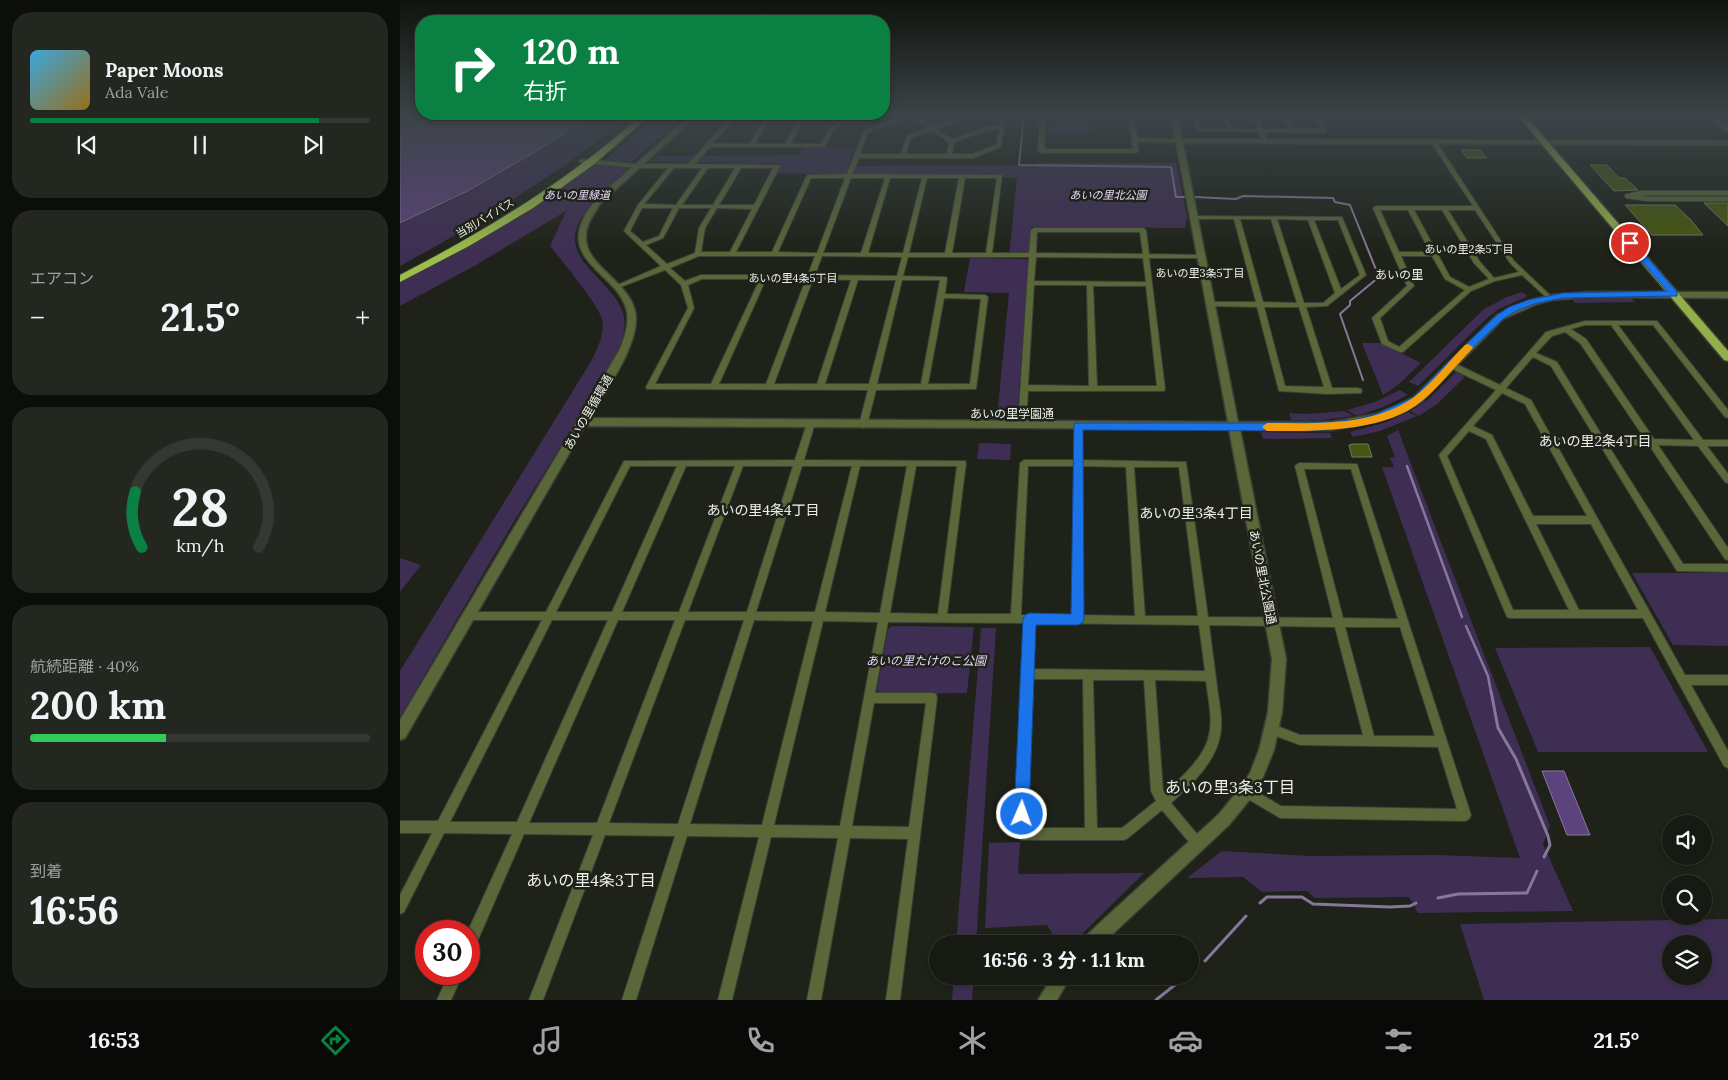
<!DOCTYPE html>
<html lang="ja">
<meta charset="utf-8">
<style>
:root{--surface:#161a12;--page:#232720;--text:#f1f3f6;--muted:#9ea19f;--line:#353832;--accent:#0b8043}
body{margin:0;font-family:Lora,"Noto Sans JP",serif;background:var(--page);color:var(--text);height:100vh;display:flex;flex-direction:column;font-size:19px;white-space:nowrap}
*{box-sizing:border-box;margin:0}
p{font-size:16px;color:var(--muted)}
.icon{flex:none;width:28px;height:28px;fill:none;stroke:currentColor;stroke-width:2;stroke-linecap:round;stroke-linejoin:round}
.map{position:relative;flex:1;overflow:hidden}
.side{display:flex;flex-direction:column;gap:12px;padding:12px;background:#0c0e0a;width:400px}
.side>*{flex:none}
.hud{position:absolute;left:15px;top:15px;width:475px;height:105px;border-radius:20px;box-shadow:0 2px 8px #0003,0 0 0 1px var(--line);background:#0b8043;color:#fff;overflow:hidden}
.fabs{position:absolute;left:1262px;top:815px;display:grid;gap:10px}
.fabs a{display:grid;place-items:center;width:50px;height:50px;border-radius:50%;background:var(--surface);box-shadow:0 2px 8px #0003,0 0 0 1px var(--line);font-size:25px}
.speed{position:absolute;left:15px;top:920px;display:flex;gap:10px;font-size:25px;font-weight:700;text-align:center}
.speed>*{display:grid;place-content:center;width:65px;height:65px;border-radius:50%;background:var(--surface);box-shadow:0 2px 8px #0003,0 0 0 1px var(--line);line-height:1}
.speed .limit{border:8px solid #d22;background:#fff;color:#111}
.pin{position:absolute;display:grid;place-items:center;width:42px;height:42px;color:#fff;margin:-21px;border:2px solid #fff;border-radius:50%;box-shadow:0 1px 5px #0007}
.me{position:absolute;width:55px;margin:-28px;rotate:2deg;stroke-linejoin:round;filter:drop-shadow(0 0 4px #0008)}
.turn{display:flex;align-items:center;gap:18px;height:105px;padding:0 25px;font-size:22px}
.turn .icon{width:65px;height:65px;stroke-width:2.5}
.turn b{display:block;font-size:35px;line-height:42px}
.big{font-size:38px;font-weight:700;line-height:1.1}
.side .widget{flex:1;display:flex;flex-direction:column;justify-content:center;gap:8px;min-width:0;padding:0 18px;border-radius:20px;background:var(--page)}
.side .dial{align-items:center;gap:0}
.dial svg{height:130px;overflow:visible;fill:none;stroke:var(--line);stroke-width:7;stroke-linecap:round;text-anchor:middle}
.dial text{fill:var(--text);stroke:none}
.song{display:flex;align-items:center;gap:15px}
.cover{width:60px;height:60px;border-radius:8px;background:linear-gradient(135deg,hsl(200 70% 55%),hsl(40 70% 35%))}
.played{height:5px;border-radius:2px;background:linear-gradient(90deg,var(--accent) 85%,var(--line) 85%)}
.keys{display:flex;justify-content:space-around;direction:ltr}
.heat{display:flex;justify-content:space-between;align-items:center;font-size:28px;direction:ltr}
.charge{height:8px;border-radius:4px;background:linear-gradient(90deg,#34c759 40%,var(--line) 0)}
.trip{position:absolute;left:529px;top:935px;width:270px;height:50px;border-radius:25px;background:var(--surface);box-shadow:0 2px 8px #0003,0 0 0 1px var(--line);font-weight:700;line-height:50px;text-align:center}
.tabs{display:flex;height:80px;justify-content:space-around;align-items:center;background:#090a07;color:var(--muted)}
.tabs .icon{width:35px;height:35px}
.tabs .on{color:var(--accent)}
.tabs b{font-size:22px;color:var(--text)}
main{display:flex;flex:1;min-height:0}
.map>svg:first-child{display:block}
.green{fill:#3f2e54;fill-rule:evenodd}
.water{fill:#5d437d;stroke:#88779d}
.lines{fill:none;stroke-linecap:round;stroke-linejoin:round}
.stream-far2{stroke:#88779d;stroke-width:2}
.stream-far1{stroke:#88779d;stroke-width:2.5}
.stream{stroke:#88779d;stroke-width:3}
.building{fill:#46570f;stroke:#72766a}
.pedestrian-casing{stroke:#3b3f35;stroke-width:6}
.minor-casing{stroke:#3b3f35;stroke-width:2}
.tertiary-casing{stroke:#3b3f35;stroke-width:3}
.primary-casing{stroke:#3b3f35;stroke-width:3}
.trunk-casing{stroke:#3b3f35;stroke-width:2}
.pedestrian{stroke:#596739;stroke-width:4.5}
.minor{fill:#596739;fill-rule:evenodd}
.tertiary{fill:#596739;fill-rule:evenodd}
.primary{fill:#93af49;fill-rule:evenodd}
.trunk{fill:#9ebd4c;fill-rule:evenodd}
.route{fill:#1a73e8;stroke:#114b97}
.slow{fill:#f59e0b}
.labels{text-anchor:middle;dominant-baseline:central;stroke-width:5;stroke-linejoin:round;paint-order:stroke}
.far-park-label{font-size:11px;font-style:italic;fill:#e5d7fa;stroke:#1e2218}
.far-street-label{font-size:11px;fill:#edefe8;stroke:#1e2218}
.far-neighbourhood-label{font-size:11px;fill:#edefe8;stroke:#1e2218}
.far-quarter-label{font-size:12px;fill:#edefe8;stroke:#1e2218}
.street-label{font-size:12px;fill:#edefe8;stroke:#1e2218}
.park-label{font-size:12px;font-style:italic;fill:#e5d7fa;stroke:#1e2218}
.neighbourhood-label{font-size:14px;fill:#edefe8;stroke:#1e2218}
.near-neighbourhood-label{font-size:16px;fill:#edefe8;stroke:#1e2218}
</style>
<main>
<section class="side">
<div class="widget">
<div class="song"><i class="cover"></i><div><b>Paper Moons</b><p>Ada Vale</p></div></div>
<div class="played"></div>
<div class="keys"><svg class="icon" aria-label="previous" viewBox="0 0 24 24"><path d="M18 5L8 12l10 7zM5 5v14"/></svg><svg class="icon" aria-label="pause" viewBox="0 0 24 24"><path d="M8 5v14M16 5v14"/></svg><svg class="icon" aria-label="next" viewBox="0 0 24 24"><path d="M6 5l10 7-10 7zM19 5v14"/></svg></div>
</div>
<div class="widget"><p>エアコン</p>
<div class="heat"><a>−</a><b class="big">21.5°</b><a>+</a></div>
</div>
<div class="widget dial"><svg viewBox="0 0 100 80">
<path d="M14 69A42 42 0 1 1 86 69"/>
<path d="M14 69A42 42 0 0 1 10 35" stroke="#0b8043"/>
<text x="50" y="56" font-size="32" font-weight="700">28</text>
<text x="50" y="72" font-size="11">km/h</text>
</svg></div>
<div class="widget"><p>航続距離 · 40%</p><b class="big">200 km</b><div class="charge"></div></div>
<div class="widget"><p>到着</p><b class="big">16:56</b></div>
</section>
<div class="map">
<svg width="1328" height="1000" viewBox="0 0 1328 1000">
<rect width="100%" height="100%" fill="#1e2218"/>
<!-- green -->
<path class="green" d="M194 115H226C199 143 167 164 135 185 91 214 46 241 0 266V224L61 196 126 158Z
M255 115H286L231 162 206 160Z
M649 115H694V133H648Z
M403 147 454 148 449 166 635 165 636 163H776L787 217 785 228 631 227 629 258 609 257 617 178 375 173 379 163 250 162 256 156 399 155Z
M191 165 226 167 228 169C214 183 196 197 185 213 150 259 217 279 224 317 226 330 221 343 217 355L110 528 0 717V671L190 363C197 350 203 338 203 323 202 308 161 260 150 246L166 211 76 265 0 306V282C66 248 130 208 191 165Z
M570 258 625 259 629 260 618 406 615 408H598L609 293 564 292Z
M1122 292 1128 296 1099 309 1087 318 1018 386 1009 382 1084 309 1107 297Z
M1182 298H1231L1235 302 1175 303 1172 299Z
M962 343H981L1021 363 998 385 983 395Z
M1056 372 1063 375 1064 378 1037 404 1019 416 1010 411 1029 399Z
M1000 390 1008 395 983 407 957 416 947 410 975 402Z
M944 411 954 416 922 420H891L889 413 908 414Z
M1008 412 1017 416 980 431 953 437 950 432 987 422Z
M998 430 1150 826 1143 844 1173 911 1018 913 1009 897 915 898 907 891 862 892 843 877 787 878 822 851 911 856 1036 855 1120 858 982 467H994L990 458 995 457 987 436Z
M861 432 930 433 932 438 863 439Z
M579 443 611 444 610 460 577 459Z
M0 558 21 565 0 592Z
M1232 573H1328V646L1273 645Z
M492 626 574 627 567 693 481 694 477 690 488 629Z
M581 628H596L576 944H556Z
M1250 647 1308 752H1138L1095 648Z
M620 842 618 874 744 873 672 944H659L647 925 585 928 589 843Z
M1328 919V1000H1084L1060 924ZM1271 944H1304V976H1271Z
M554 976H574L572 1000H552Z"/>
<!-- water -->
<path class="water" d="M0 115H192L135 152 66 192 0 223Z
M1142 771H1164L1190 835H1167Z"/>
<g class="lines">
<!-- stream-far2 -->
<path class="stream-far2" d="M624 115 619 165 771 167 776 197H785
M795 197 836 199 843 196 933 198 935 202 950 205 979 277 950 301V305L940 314 963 380"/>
<!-- stream-far1 -->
<path class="stream-far1" d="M1007 466 1062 617
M1066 626 1088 676 1091 692"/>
<!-- stream -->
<path class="stream" d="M1091 691 1098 728 1116 759 1148 836 1150 845 1144 857
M1038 898 1058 894 1127 893 1137 871
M860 903 867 897H902L913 904 990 907 1010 906 1016 903
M805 961 846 916
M756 1000 776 984"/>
</g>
<!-- building -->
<path class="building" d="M1061 150H1080L1087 158H1067Z
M1190 165H1207L1219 178H1225L1238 190 1214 191Z
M1304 203H1328V226Z
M1225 205H1275L1291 220 1303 235H1252Z
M953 444H968L972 457H952L949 445Z"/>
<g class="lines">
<defs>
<path id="pedestrian" d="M1232 195 1243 193H1328
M1227 196 1249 199H1328"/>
<path id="minor" d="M333 115H339L313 143 350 144 366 115H372L355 144H385C392 132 396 115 413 115L401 123 391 144H421C430 126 440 115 462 115L438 126 432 133 425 147H310L295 164 379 165 380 166 336 252H372L407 175 447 174 464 130 508 115H517L533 127 565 115H573L536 129 553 139 586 127 599 126 600 115H606L601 147 573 158H459L452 174 602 175 592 253H629L631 230 634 228H743L746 230 749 254 803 255V257L801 258H749L765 389 764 391H628L626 425 625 427H619L618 425 629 257H508L503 276 546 277 547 278 545 294 585 295 588 297 576 389 476 390 467 425 463 428 459 425 468 390 247 389 246 387 288 308 281 285 265 270 218 288 216 289 213 287 261 266 224 231 238 205 268 168H238L182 163 179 161 182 159 238 164H288L305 146V144L307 143ZM511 118 528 128 507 136 501 154H460L468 132ZM589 130H599L596 145 572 154H552L554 142ZM532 131 549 142 547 154H506L511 138ZM274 168H302L276 205 244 204ZM308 168H335L313 205H282ZM341 168H373L354 205H319ZM411 178H445L417 253 378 252ZM451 178H485L461 253H423ZM490 178H522L503 253H468ZM527 178H559L545 253H509ZM565 178H597L586 253H552ZM242 208H273L259 236 243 242 230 231ZM279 208H311L299 228 295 253 267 264 246 245 263 238ZM317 208 352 209 330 252H301L305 228ZM637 232H740L743 254 636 253ZM299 256H415L408 275H301L285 281 270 268ZM422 256 502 257 497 276 415 275ZM636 257 743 258 746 282 634 281ZM302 279H360L311 384H255L294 308 288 285ZM366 279H406L366 384H319ZM413 279 451 280 417 384H374ZM458 280H496L469 384H425ZM502 280H540L521 384H477ZM634 285H687L689 386 628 385ZM693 286H746L757 386H697ZM544 298 581 299 570 384H528Z
M640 115H646L644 149H733L728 115H734L737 138 779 139 782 141 779 143 737 142 739 151 736 153H641L638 151Z
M792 115H798L801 128 827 129 822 115H828L832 129H858L853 115H859L863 129H889L883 115H889L894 129H920L913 115H919L926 131 923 133 864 132 867 141 864 143 861 141 859 132 797 131Z
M1033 139 1036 141 1114 261 1152 297 1149 299 1147 298 1122 275 1095 281 1071 291 1003 352H1000L982 344 972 318 1007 286 973 208 976 206H1073L1030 141ZM980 210H1008L1030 252H999ZM1014 210H1042L1074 263 1089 279 1069 287 1050 277ZM1048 210H1075L1110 263 1119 272 1094 278 1080 262ZM1001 256H1032L1045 279 1065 290 999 347 988 341 980 318 1014 286Z
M792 216 942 217 966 275 927 306 906 307 932 388H958L961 389 962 391 961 393 929 394 879 391 857 307 811 306 808 304 811 302H856L834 219H794L792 218ZM840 219H871L897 303 863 302ZM877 219 908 220 935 293 923 303H904ZM914 220H938L960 275 941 289ZM864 307H899L924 387 885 386Z
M1185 321H1257L1328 410V418L1325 417 1253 325H1218L1303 440H1328V446H1307L1328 474V483L1325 482 1298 446 1258 445 1328 548V560L1325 559 1249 445H1208L1283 564H1328V572L1277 571 1200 445 1156 444 1285 675H1328V685H1291L1328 751V768L1324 766 1243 618H1110L1107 617 1039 455 1096 390 1048 367V363H1054L1100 385 1146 332ZM1185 325H1211L1294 440 1254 439 1186 339 1171 329ZM1165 332 1180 343 1245 439H1204L1157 362 1136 353 1152 336ZM1133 357 1151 366 1196 439 1152 438 1131 400 1106 388ZM1102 393 1125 404 1187 516H1133L1092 435 1073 426ZM1069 431 1086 439 1169 610H1113L1047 456ZM1136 524H1191L1238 610H1179Z
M411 420 415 423 404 460 565 461 566 463 547 614H611L620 463 624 460H674V426L678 423 682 426V460L786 462 808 617 933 618 895 466 899 463 957 464 1071 815 1069 819 1065 821 880 818 843 796 841 792 843 788 847 786 881 806 1057 809 1038 747 900 745 868 733 867 729 868 725 872 724 900 735H963L935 627 809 625C812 648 815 671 818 694 820 707 823 722 820 736 815 763 791 785 771 803L802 840 804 844 802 848 798 850 794 848 762 810 728 838 724 840H621L617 838 615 834 625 623 488 622 475 693H532L536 694 537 698 500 1000H486L508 839 450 838 421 1000H407L438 838 371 837 332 1000H318L359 837 287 836 236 1000H222L275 836 205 835 143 1000H129L193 835 124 834 74 949 69 951 68 931 112 834 44 833 4 912 0 914V895L32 833H0V821H38L142 620H69L66 619 64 616 66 613 69 612H146L224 461 395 460 407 423ZM230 466H277L212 612H156ZM286 466H335L279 612H222ZM343 466H393L347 612H288ZM402 466H452L415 612H356ZM460 466H507L480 613 425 612ZM516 466H557L538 614 490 613ZM628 466H674L673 615H621ZM682 466 726 467 735 616 683 615ZM734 467H779L798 616H745ZM904 469H951L998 619 943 618ZM152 620H208L117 822H50ZM218 620H275L197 823H129ZM285 620H344L278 824 209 823ZM354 620 413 621 362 825 290 824ZM423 621 478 622 440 826 374 825ZM635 623 799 625 805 671 633 669ZM945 627H1000L1035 736H974ZM633 679H683L685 828H627ZM693 680H744L751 791 756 801 722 828H697ZM755 680 806 681C808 698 813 718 809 735 805 757 780 779 764 793L763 790ZM474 703H526L509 827 452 826Z
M49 974H63L51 1000H37Z"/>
<path id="tertiary" d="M290 115H297L200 204C194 214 186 224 186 236 184 268 236 283 236 319 236 350 205 391 190 418L828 422 771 115H777L782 139 1328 141V145L783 143 838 422H932L977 414 996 406 1014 397 1097 315 1131 300 1152 295 1189 292H1328V298L1189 297 1152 300 1137 304 1103 319 1022 401 1004 412 979 421 932 430 840 429 886 659 882 712 874 750 860 784 851 798 829 825 702 944H682L684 938 705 918 819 814 840 788 850 773 859 750 868 712 872 659 829 429 185 426 5 738 0 740V720L220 349C225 336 230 321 226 308 216 275 165 262 182 222 191 200 211 186 228 171 249 153 269 134 290 115Z
M1305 115H1312L1328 127V132Z
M653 976H671L657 1000H638Z"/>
<path id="primary" d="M1117 115H1125L1328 351V361L1324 360Z"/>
<path id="trunk" d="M242 115H251L193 165 133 208 69 246 0 282V275C87 230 169 180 242 115Z"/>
</defs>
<!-- pedestrian casing -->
<use href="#pedestrian" class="pedestrian-casing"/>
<!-- minor casing -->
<use href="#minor" class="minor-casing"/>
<!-- tertiary casing -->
<use href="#tertiary" class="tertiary-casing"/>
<!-- primary casing -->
<use href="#primary" class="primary-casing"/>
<!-- trunk casing -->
<use href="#trunk" class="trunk-casing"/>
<!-- pedestrian -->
<use href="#pedestrian" class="pedestrian"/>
<!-- minor -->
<use href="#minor" class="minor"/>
<!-- tertiary -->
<use href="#tertiary" class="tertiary"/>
<!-- primary -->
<use href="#primary" class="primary"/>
<!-- trunk -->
<use href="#trunk" class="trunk"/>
</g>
<!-- sky -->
<linearGradient id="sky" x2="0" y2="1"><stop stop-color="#10130d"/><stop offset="0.45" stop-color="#3b4448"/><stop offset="1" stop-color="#3b4448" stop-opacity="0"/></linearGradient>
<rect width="1328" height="255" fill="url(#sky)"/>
<!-- route -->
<path class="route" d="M1227 241H1233L1277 292V296L1163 298 1134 304 1116 311 1103 319 1065 355 1021 402 1003 412 982 420 954 427 908 431 683 430 684 619 682 623 678 625H636L629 814 627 819 622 821 616 819 614 814 623 619 625 615 630 613 671 614 674 423H908L954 420 976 414 1014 397 1059 351 1097 315 1109 307 1128 300 1163 293 1267 291 1227 244Z"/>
<!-- slow -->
<path class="slow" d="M1068 344 1073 347 1072 349C1055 366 1040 386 1022 401 984 433 913 431 867 431L862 427 867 423C915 423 973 427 1014 397 1031 385 1050 360 1065 345Z"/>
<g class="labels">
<!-- far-park labels -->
<g class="far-park-label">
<text x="177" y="195">あいの里緑道</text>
<text x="708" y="195">あいの里北公園</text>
</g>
<!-- far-street labels -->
<g class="far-street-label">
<text transform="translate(85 218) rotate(-31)">当別バイパス</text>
</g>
<!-- far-neighbourhood labels -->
<g class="far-neighbourhood-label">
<text x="1069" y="249">あいの里2条5丁目</text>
<text x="800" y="273">あいの里3条5丁目</text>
<text x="393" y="278">あいの里4条5丁目</text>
</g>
<!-- far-quarter labels -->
<g class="far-quarter-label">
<text x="999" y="274">あいの里</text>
</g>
<!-- street labels -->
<g class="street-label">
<text transform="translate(188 412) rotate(-60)">あいの里循環通</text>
<text x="612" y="413">あいの里学園通</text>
<text transform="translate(863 577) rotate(79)">あいの里北公園通</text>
</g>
<!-- park labels -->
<g class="park-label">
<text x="526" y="660">あいの里たけのこ公園</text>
</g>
<!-- neighbourhood labels -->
<g class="neighbourhood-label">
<text x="1195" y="441">あいの里2条4丁目</text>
<text x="363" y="510">あいの里4条4丁目</text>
<text x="796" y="513">あいの里3条4丁目</text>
</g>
<!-- near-neighbourhood labels -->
<g class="near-neighbourhood-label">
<text x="830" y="787">あいの里3条3丁目</text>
<text x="191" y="880">あいの里4条3丁目</text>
</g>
</g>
</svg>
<div class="fabs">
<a><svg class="icon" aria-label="sound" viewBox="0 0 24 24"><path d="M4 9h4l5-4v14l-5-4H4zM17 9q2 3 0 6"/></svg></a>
<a><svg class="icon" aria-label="search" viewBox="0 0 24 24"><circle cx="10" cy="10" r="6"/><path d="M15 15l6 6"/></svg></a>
<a><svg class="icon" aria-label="layers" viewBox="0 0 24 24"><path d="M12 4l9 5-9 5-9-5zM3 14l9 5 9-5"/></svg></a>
</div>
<div class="speed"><div class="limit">30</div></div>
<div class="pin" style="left:1230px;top:243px;background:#d93025"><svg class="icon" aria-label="arrive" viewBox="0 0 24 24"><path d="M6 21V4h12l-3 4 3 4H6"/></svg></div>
<svg class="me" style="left:622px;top:814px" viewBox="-20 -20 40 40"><circle r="17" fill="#1a73e8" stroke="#fff" stroke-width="3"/><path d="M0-11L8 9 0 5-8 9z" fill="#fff"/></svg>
<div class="trip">16:56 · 3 分 · 1.1 km</div>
<div class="hud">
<div class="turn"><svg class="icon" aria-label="right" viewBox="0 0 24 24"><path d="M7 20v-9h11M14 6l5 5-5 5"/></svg><div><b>120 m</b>右折</div></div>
</div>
</div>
</main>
<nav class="tabs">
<b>16:53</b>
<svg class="icon on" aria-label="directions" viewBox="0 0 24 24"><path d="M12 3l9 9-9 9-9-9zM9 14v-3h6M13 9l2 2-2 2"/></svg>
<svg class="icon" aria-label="music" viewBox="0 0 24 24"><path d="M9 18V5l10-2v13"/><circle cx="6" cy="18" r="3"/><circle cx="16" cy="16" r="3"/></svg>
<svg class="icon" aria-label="phone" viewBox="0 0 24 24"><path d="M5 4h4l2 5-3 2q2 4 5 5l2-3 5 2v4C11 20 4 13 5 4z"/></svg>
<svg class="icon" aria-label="climate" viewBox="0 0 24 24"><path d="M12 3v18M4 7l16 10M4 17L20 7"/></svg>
<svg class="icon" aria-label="car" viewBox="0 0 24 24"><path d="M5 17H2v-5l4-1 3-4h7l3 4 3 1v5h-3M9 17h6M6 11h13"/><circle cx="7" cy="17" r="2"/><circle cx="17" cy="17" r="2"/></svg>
<svg class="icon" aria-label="filters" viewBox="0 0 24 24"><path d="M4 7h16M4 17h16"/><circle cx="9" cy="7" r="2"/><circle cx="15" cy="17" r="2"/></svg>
<b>21.5°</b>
</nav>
